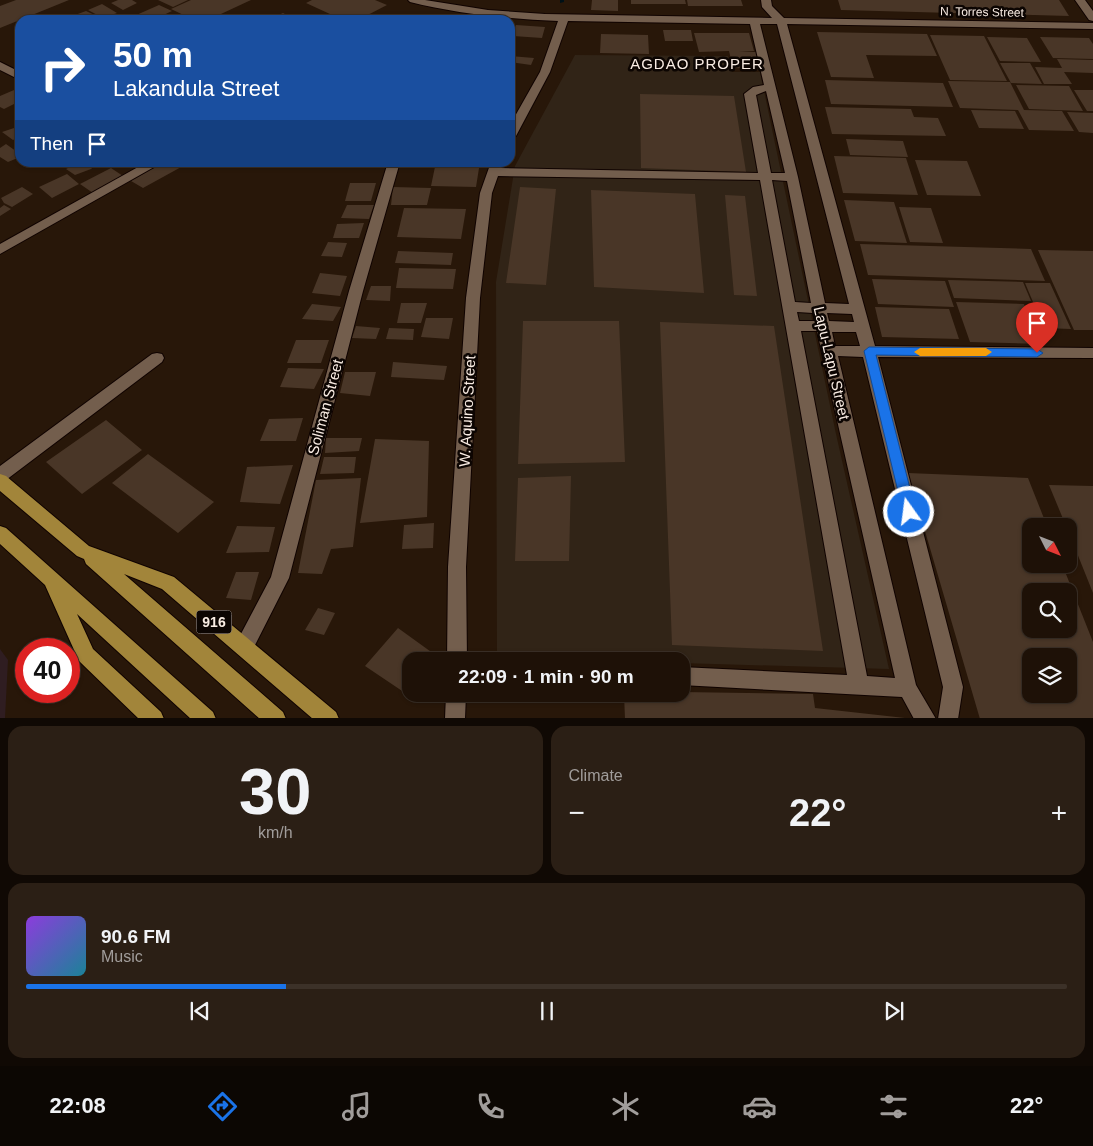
<!DOCTYPE html>
<meta charset="utf-8">
<style>
:root{--surface:#1e1107;--page:#2b1f15;--text:#f1f3f6;--muted:#a19d9b;--line:#3c3128;--accent:#1a73e8}
body{margin:0;font-family:Helvetica,sans-serif;background:var(--page);color:var(--text);height:100vh;display:flex;flex-direction:column;font-size:19px;white-space:nowrap}
*{box-sizing:border-box;margin:0}
p{font-size:16px;color:var(--muted)}
.icon{flex:none;width:28px;height:28px;fill:none;stroke:currentColor;stroke-width:2;stroke-linecap:round;stroke-linejoin:round}
.map{position:relative;height:718px;overflow:hidden}
.panel{display:flex;flex-direction:column;gap:8px;padding:8px;background:#100904;flex:1}
.panel>*{flex:none}
.guide{position:absolute;left:15px;top:15px;width:500px;height:152px;border-radius:15px;box-shadow:0 1px 4px #0004,0 0 0 1px var(--line);background:#1a4fa0;color:#fff;overflow:hidden}
.needle{width:32px;rotate:132deg}
.fabs{position:absolute;left:1022px;top:518px;display:grid;gap:10px}
.fabs a{display:grid;place-items:center;width:55px;height:55px;border-radius:10px;background:var(--surface);box-shadow:0 1px 4px #0004,0 0 0 1px var(--line);font-size:25px}
.speed{position:absolute;left:15px;top:638px;display:flex;gap:10px;font-size:25px;font-weight:700;text-align:center}
.speed>*{display:grid;place-content:center;width:65px;height:65px;border-radius:50%;background:var(--surface);box-shadow:0 1px 4px #0004,0 0 0 1px var(--line);line-height:1}
.speed .limit{border:8px solid #d22;background:#fff;color:#111}
.pin{position:absolute;display:grid;place-items:center;width:42px;height:42px;color:#fff;margin:-51px -21px;border-radius:50% 50% 50% 0;rotate:-45deg;box-shadow:0 0 5px #0007}
.pin .icon{rotate:45deg}
.me{position:absolute;width:55px;margin:-28px;rotate:346deg;stroke-linejoin:round;filter:drop-shadow(0 0 4px #0008)}
.turn{display:flex;align-items:center;gap:18px;height:105px;padding:0 15px;font-size:22px}
.turn .icon{width:65px;height:65px;stroke-width:2.5}
.turn b{display:block;font-size:35px;line-height:42px}
.then{display:flex;align-items:center;height:48px;padding:0 15px;background:#0003;gap:10px;font-size:19px}
.big{font-size:38px;font-weight:800;line-height:1.1}
.panel .widget{flex:1;display:flex;flex-direction:column;justify-content:center;gap:8px;min-width:0;padding:0 18px;border-radius:15px;background:var(--page)}
.panel .dial{align-items:center;gap:0}
.dial b{font-size:65px;line-height:1}
.song{display:flex;align-items:center;gap:15px}
.cover{width:60px;height:60px;border-radius:8px;background:linear-gradient(135deg,hsl(270 70% 55%),hsl(190 70% 35%))}
.played{height:5px;border-radius:2px;background:linear-gradient(90deg,var(--accent) 25%,var(--line) 25%)}
.keys{display:flex;justify-content:space-around;direction:ltr}
.heat{display:flex;justify-content:space-between;align-items:center;font-size:28px;direction:ltr}
.panel .tiles{flex:1;display:grid;gap:8px;grid-template-columns:1fr 1fr}
.widget:last-child{grid-column:span 2}
.trip{position:absolute;left:402px;top:652px;width:288px;height:50px;border-radius:15px;background:var(--surface);box-shadow:0 1px 4px #0004,0 0 0 1px var(--line);font-weight:800;line-height:50px;text-align:center}
.tab-bar{display:flex;height:80px;justify-content:space-around;align-items:center;background:#0c0703;color:var(--muted)}
.tab-bar .icon{width:35px;height:35px}
.tab-bar .active{color:var(--accent)}
.tab-bar b{font-size:22px;color:var(--text)}
.map>svg:first-child{display:block}
.commercial{fill:#312417}
.industrial{fill:#2f1d21}
.lines{fill:none;stroke-linecap:round;stroke-linejoin:round}
.stream{fill:#001016;fill-rule:evenodd}
.building{fill:#493627;fill-rule:evenodd}
.minor-casing{stroke:#100300;stroke-width:2}
.major-casing{stroke:#100300;stroke-width:2}
.minor{fill:#735e4d;fill-rule:evenodd}
.major{fill:#a2853a;fill-rule:evenodd}
.route{fill:#1a73e8;stroke:#114b97}
.slow{fill:#f59e0b}
.labels{text-anchor:middle;dominant-baseline:central;stroke-width:5;stroke-linejoin:round;paint-order:stroke}
.far-street-label{font-size:12px;fill:#f9ece3;stroke:#0c0502}
.shield{fill:#0c0502;stroke:#b2a7a0;stroke-width:1}
.shield-label{font-size:14px;font-weight:bold;fill:#f9ece3}
.far-quarter-label{font-size:15px;letter-spacing:1px;fill:#f9ece3;stroke:#0c0502}
.street-label{font-size:15px;fill:#f9ece3;stroke:#0c0502}
</style>
<div class="map">
<svg width="1093" height="719" viewBox="0 0 1093 719">
<rect width="100%" height="100%" fill="#281709"/>
<!-- commercial -->
<path class="commercial" d="M575 55 728 56 732 72H760L836 434 889 669 681 663V661L497 659 496 282 515 166Z"/>
<!-- industrial -->
<path class="industrial" d="M0 649 8 660 5 718H0Z"/>
<g class="lines">
<!-- stream -->
<path class="stream" d="M560 0H564V2L560 3Z"/>
</g>
<!-- building -->
<path class="building" d="M16 0H69L0 28V6Z
M118 0H132L137 3 123 10 111 3Z
M158 0H188L173 7Z
M191 0H251L208 20H194L171 9Z
M312 0H375L387 5 358 20H343L306 3Z
M592 0H618V11L591 10Z
M631 0H685L686 4H631Z
M687 0H741L743 6H688Z
M838 0H1059L1069 16 841 10Z
M102 4 117 13 103 18 88 10Z
M159 5 172 11 153 20H125Z
M86 11 99 17 85 20 75 15Z
M283 13 296 20H268Z
M175 14 185 19 162 20Z
M516 25 545 27 542 38 513 36Z
M663 30H691L693 41H665Z
M817 32 927 34 937 56 866 55 874 78 831 77Z
M694 33H749L754 51 739 52H759L762 69 733 68 729 51 699 52Z
M601 34 648 35 649 54 600 53Z
M930 35 984 36 1007 81 950 80Z
M987 37 1027 38 1041 62 1000 61Z
M1040 37 1089 38 1093 44V59L1053 58Z
M510 56 534 58 531 65 510 62Z
M1057 59 1093 60V73L1064 72 1072 84H1044L1035 67 1062 68Z
M1000 63H1030L1042 84 1011 83Z
M825 80 943 83 953 107 831 104Z
M948 81 1010 82 1024 110 1062 111 1074 131 1029 130 1018 110 960 108Z
M1016 85 1069 86 1083 111 1029 109Z
M14 90 20 93V101L4 109 0 107V96Z
M1074 90H1093V111H1087Z
M640 94 734 96 746 172 641 168Z
M825 107 911 109 914 117 938 118 946 136 832 134Z
M971 110 1015 111 1024 129 979 128Z
M1067 112 1093 113V133L1079 132Z
M20 126V137L13 140 2 132Z
M846 139 903 141 908 157 850 155Z
M6 144 20 154V157L8 162 0 157V148Z
M834 156 906 158 918 195 843 193Z
M915 160 967 161 981 196 927 195Z
M79 162H99L91 169 75 175 66 169Z
M164 162H177L183 166 143 188 131 181Z
M436 162H480L476 187 431 186Z
M111 168 123 176 93 193 80 184Z
M67 174 79 184 52 198 39 187Z
M350 183H376L371 201H345Z
M22 187 33 194 12 207 4 203 1 198Z
M393 187 431 188 427 205H391Z
M520 187 556 189 546 285 506 283Z
M591 190 695 194 704 293 594 287Z
M725 195 745 196 757 296 734 295Z
M844 200 894 202 907 243 855 241Z
M4 205 11 209 0 216V208Z
M347 205H374L369 219 341 218Z
M899 207 931 208 943 243 910 242Z
M404 208 466 209 461 239 397 237Z
M364 223 359 238H333L337 224Z
M328 242 347 243 342 257 321 256Z
M860 244 1031 249 1045 281 868 275Z
M1038 250 1093 251V330H1074Z
M398 251 453 253 451 265 395 263Z
M399 268 456 269 453 289 396 288Z
M320 273 347 276 340 296 312 293Z
M872 279 945 281 954 307 878 304Z
M948 280 1023 282 1031 301 954 298Z
M1025 283H1050L1071 329 1044 328Z
M371 286H391L390 301 366 300Z
M956 302 1024 304 1040 344 970 342Z
M401 303H427L421 323H397Z
M312 304 341 307 333 321 302 319Z
M875 307 949 309 959 339 882 337Z
M426 318H453L449 339 421 337Z
M523 321H619L625 462 518 464Z
M660 322 774 326 823 651 672 645Z
M356 326 380 328 376 339 352 338Z
M389 328 414 329 413 340 386 339Z
M296 340H329L321 363H287Z
M393 362 447 366 444 380 391 377Z
M288 368 324 369 314 389 280 387Z
M345 372H376L370 396 340 393Z
M303 418 296 441H260L269 419Z
M106 420 142 450 82 494 46 462Z
M326 438H362L359 451 325 453Z
M375 439 429 441 427 517 360 523Z
M148 454 214 502 178 533 112 483Z
M324 457H356L354 473 320 474Z
M293 465 280 504 240 502 247 467Z
M908 473 1028 478 1047 526H1031V564H1062L1093 642V719H980ZM1031 591H1069V629H1031ZM1031 656H1069V694H1031Z
M571 476 569 561H515L518 478Z
M361 478 353 547 331 549 322 574 298 573 316 480Z
M1049 485 1093 486V593L1069 533V526H1066Z
M434 523 433 548 402 549 404 525Z
M237 526 275 527 269 552 226 553Z
M236 572H259L251 600 226 598Z
M318 608 335 613 324 635 305 630Z
M398 628 434 654 432 661H411V694H420L417 701 365 666Z
M681 692 813 694 815 708 914 719H625L624 694H681Z"/>
<g class="lines">
<defs>
<path id="minor" d="M408 0H425L488 10 545 14 772 18 762 7 761 0H771L772 6 784 18 1093 23V29L787 24 875 346 1093 348V358L878 357 963 687 958 719H938L943 687 863 357 838 356 916 685 936 719H914L902 697 681 685V667L847 675 760 180 498 176 492 193 480 298 466 567 467 661H447L448 567 466 298 480 193 491 162H503L501 168 758 173 744 94 753 87 764 85 750 24 568 21 550 72 516 136 510 140V125L540 72 558 21C508 19 458 14 410 2ZM760 24H777L849 304 825 303 798 177ZM766 91 785 173H771L756 95ZM772 180 787 181 811 303 795 302ZM797 312 813 313 815 321H799ZM827 313 852 314 854 322 829 321ZM801 331H817L895 678 867 676ZM832 332H856L860 346H835Z
M1075 0H1085L1093 11V21L1089 20Z
M429 15 433 16V20H412L413 18Z
M0 62 20 72V80L0 70Z
M147 162H163L0 254V244Z
M388 162H400L363 291 289 578 251 653 244 656 237 653 234 647 271 577 349 291Z
M157 353 162 354 164 358 162 362 6 480 0 482V466L152 354Z
M446 694H466L465 719H445Z"/>
<path id="major" d="M0 474 6 476 89 546 174 577 336 712 339 719H313L162 589 124 574 283 712 286 719H260L86 564 84 559 77 556 0 491Z
M0 526 6 528 213 712 216 719H191L77 614 93 649 161 712 164 719H139L79 661 45 585 0 544Z"/>
</defs>
<!-- minor casing -->
<use href="#minor" class="minor-casing"/>
<!-- major casing -->
<use href="#major" class="major-casing"/>
<!-- minor -->
<use href="#minor" class="minor"/>
<!-- major -->
<use href="#major" class="major"/>
</g>
<!-- route -->
<path class="route" d="M869 347 1037 349 1043 353 1037 357 876 355 916 512 914 516 909 518 905 516 903 512 864 351Z"/>
<!-- slow -->
<path class="slow" d="M920 348H986L992 352 986 356H920L914 352Z"/>
<g class="labels">
<!-- far-street labels -->
<g class="far-street-label">
<text transform="translate(982 12) rotate(1)">N. Torres Street</text>
</g>
<!-- shield labels -->
<rect class="shield" x="196.5" y="610.5" width="35" height="23" rx="4"/>
<g class="shield-label">
<text x="214" y="622">916</text>
</g>
<!-- far-quarter labels -->
<g class="far-quarter-label">
<text x="697" y="63">AGDAO PROPER</text>
</g>
<!-- street labels -->
<g class="street-label">
<text transform="translate(832 363) rotate(77)">Lapu-Lapu Street</text>
<text transform="translate(325 407) rotate(-75)">Soliman Street</text>
<text transform="translate(467 411) rotate(-87)">W. Aquino Street</text>
</g>
</g>
</svg>
<div class="fabs">
<a><svg class="needle" viewBox="-14 -14 28 28"><path d="M0-13l5 13h-10z" fill="#e53935"/><path d="M0 13l5-13h-10z" fill="#a19d9b"/></svg></a>
<a><svg class="icon" aria-label="search" viewBox="0 0 24 24"><circle cx="10" cy="10" r="6"/><path d="M15 15l6 6"/></svg></a>
<a><svg class="icon" aria-label="layers" viewBox="0 0 24 24"><path d="M12 4l9 5-9 5-9-5zM3 14l9 5 9-5"/></svg></a>
</div>
<div class="speed"><div class="limit">40</div></div>
<div class="pin" style="left:1037px;top:353px;background:#d93025"><svg class="icon" aria-label="arrive" viewBox="0 0 24 24"><path d="M6 21V4h12l-3 4 3 4H6"/></svg></div>
<svg class="me" style="left:909px;top:512px" viewBox="-20 -20 40 40"><circle r="17" fill="#1a73e8" stroke="#fff" stroke-width="3"/><path d="M0-11L8 9 0 5-8 9z" fill="#fff"/></svg>
<div class="trip">22:09 · 1 min · 90 m</div>
<div class="guide">
<div class="turn"><svg class="icon" aria-label="right" viewBox="0 0 24 24"><path d="M7 20v-9h11M14 6l5 5-5 5"/></svg><div><b>50 m</b>Lakandula Street</div></div>
<div class="then">Then<svg class="icon" aria-label="arrive" viewBox="0 0 24 24"><path d="M6 21V4h12l-3 4 3 4H6"/></svg></div>
</div>
</div>
<section class="panel">
<div class="tiles">
<div class="widget dial"><b>30</b><p>km/h</p></div>
<div class="widget"><p>Climate</p>
<div class="heat"><a>−</a><b class="big">22°</b><a>+</a></div>
</div>
<div class="widget">
<div class="song"><i class="cover"></i><div><b>90.6 FM</b><p>Music</p></div></div>
<div class="played"></div>
<div class="keys"><svg class="icon" aria-label="previous" viewBox="0 0 24 24"><path d="M18 5L8 12l10 7zM5 5v14"/></svg><svg class="icon" aria-label="pause" viewBox="0 0 24 24"><path d="M8 5v14M16 5v14"/></svg><svg class="icon" aria-label="next" viewBox="0 0 24 24"><path d="M6 5l10 7-10 7zM19 5v14"/></svg></div>
</div>
</div>
</section>
<nav class="tab-bar">
<b>22:08</b>
<svg class="icon active" aria-label="directions" viewBox="0 0 24 24"><path d="M12 3l9 9-9 9-9-9zM9 14v-3h6M13 9l2 2-2 2"/></svg>
<svg class="icon" aria-label="music" viewBox="0 0 24 24"><path d="M9 18V5l10-2v13"/><circle cx="6" cy="18" r="3"/><circle cx="16" cy="16" r="3"/></svg>
<svg class="icon" aria-label="phone" viewBox="0 0 24 24"><path d="M5 4h4l2 5-3 2q2 4 5 5l2-3 5 2v4C11 20 4 13 5 4z"/></svg>
<svg class="icon" aria-label="climate" viewBox="0 0 24 24"><path d="M12 3v18M4 7l16 10M4 17L20 7"/></svg>
<svg class="icon" aria-label="car" viewBox="0 0 24 24"><path d="M5 17H2v-5l4-1 3-4h7l3 4 3 1v5h-3M9 17h6M6 11h13"/><circle cx="7" cy="17" r="2"/><circle cx="17" cy="17" r="2"/></svg>
<svg class="icon" aria-label="filters" viewBox="0 0 24 24"><path d="M4 7h16M4 17h16"/><circle cx="9" cy="7" r="2"/><circle cx="15" cy="17" r="2"/></svg>
<b>22°</b>
</nav>
